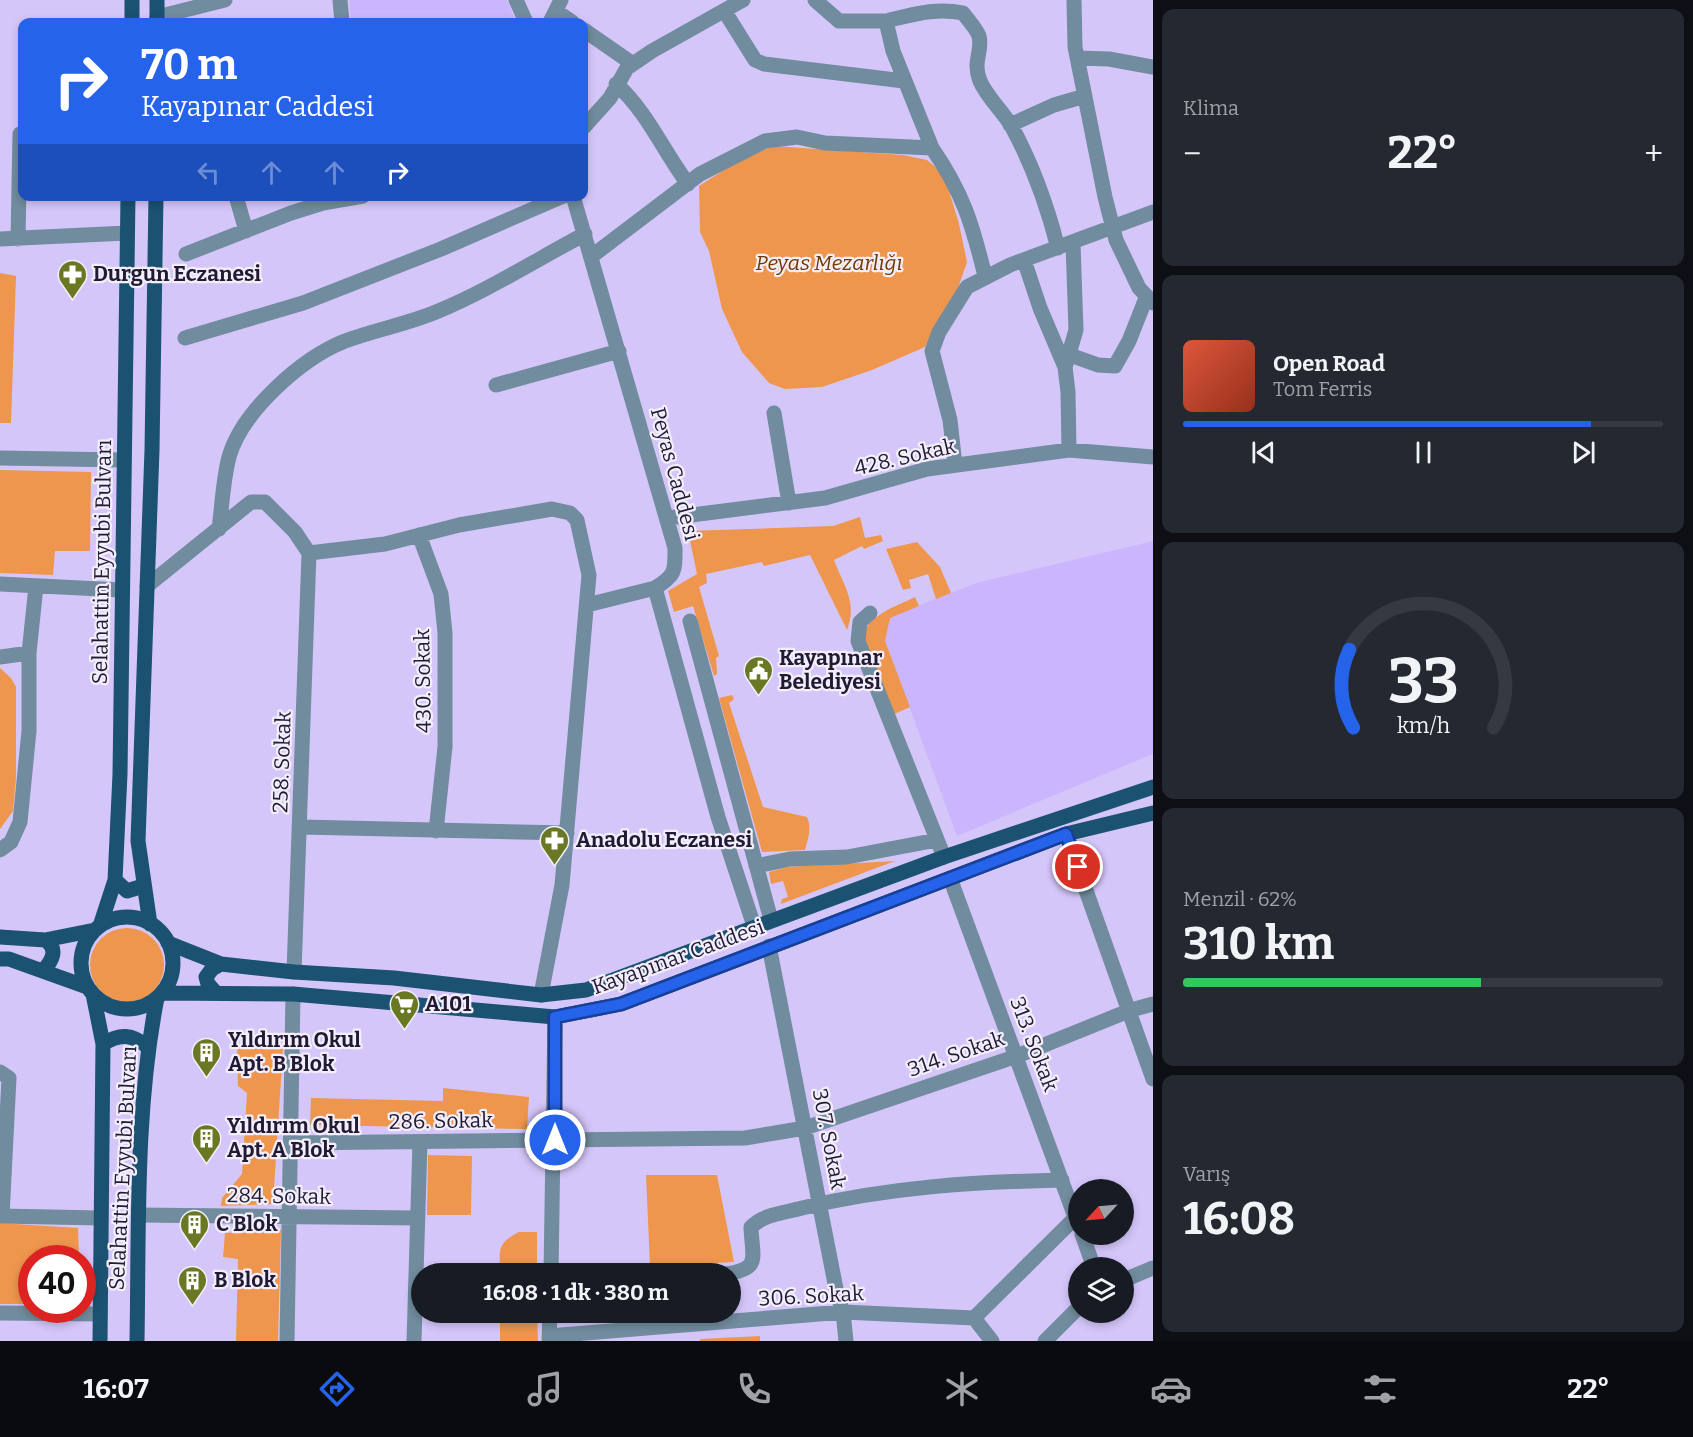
<!DOCTYPE html>
<html lang="tr">
<meta charset="utf-8">
<style>
:root{--surface:#171b24;--page:#242831;--text:#f1f3f6;--muted:#9ea1a6;--line:#363941;--accent:#2563eb}
body{margin:0;font-family:Bitter,serif;background:var(--page);color:var(--text);height:100vh;display:flex;flex-direction:column;font-size:22px;white-space:nowrap}
*{box-sizing:border-box;margin:0}
p{font-size:20px;color:var(--muted)}
.icon{flex:none;width:33px;height:33px;fill:none;stroke:currentColor;stroke-width:2;stroke-linecap:round;stroke-linejoin:round}
.map{position:relative;flex:1;overflow:hidden}
.drawer{display:flex;flex-direction:column;gap:9px;padding:9px;background:#0d0f14;width:540px}
.drawer>*{flex:none}
.hud{position:absolute;left:18px;top:18px;width:570px;height:183px;border-radius:12px;box-shadow:0 3px 9px #0003;background:#2563eb;color:#fff;overflow:hidden}
.needle{width:39px;rotate:244deg}
.fabs{position:absolute;left:1068px;top:1179px;display:grid;gap:12px}
.fabs a{display:grid;place-items:center;width:66px;height:66px;border-radius:50%;background:var(--surface);box-shadow:0 3px 9px #0003;font-size:30px}
.speed{position:absolute;left:18px;top:1245px;display:flex;gap:12px;font-size:30px;font-weight:700;text-align:center}
.speed>*{display:grid;place-content:center;width:78px;height:78px;border-radius:50%;background:var(--surface);box-shadow:0 3px 9px #0003;line-height:1}
.speed .limit{border:9px solid #d22;background:#fff;color:#111}
.pin{position:absolute;display:grid;place-items:center;width:51px;height:51px;color:#fff;margin:-26px;border:3px solid #fff;border-radius:50%;box-shadow:0 2px 6px #0007}
.me{position:absolute;width:66px;margin:-33px;rotate:0deg;stroke-linejoin:round;filter:drop-shadow(0 0 4px #0008)}
.turn{display:flex;align-items:center;gap:21px;height:126px;padding:0 24px;font-size:27px}
.turn .icon{width:78px;height:78px;stroke-width:2.5}
.turn b{display:block;font-size:42px;line-height:51px}
.lanes{display:flex;align-items:center;height:57px;padding:0 24px;background:#0003;justify-content:center;gap:30px;direction:ltr}
.lanes .off{opacity:.35}
.big{font-size:45px;font-weight:700;line-height:1.1}
.drawer .widget{flex:1;display:flex;flex-direction:column;justify-content:center;gap:9px;min-width:0;padding:0 21px;border-radius:12px;background:var(--page)}
.drawer .dial{align-items:center;gap:0}
.dial svg{height:156px;overflow:visible;fill:none;stroke:var(--line);stroke-width:7;stroke-linecap:round;text-anchor:middle}
.dial text{fill:var(--text);stroke:none}
.song{display:flex;align-items:center;gap:18px}
.cover{width:72px;height:72px;border-radius:9px;background:linear-gradient(135deg,hsl(10 70% 55%),hsl(10 70% 35%))}
.played{height:6px;border-radius:3px;background:linear-gradient(90deg,var(--accent) 85%,var(--line) 85%)}
.keys{display:flex;justify-content:space-around;direction:ltr}
.heat{display:flex;justify-content:space-between;align-items:center;font-size:33px;direction:ltr}
.charge{height:9px;border-radius:4px;background:linear-gradient(90deg,#34c759 62%,var(--line) 0)}
.trip{position:absolute;left:411px;top:1263px;width:330px;height:60px;border-radius:30px;background:var(--surface);box-shadow:0 3px 9px #0003;font-weight:700;line-height:60px;text-align:center}
.dock{display:flex;height:96px;justify-content:space-around;align-items:center;background:#090b0e;color:var(--muted)}
.dock .icon{width:42px;height:42px}
.dock .on{color:var(--accent)}
.dock b{font-size:27px;color:var(--text)}
main{display:flex;flex:1;min-height:0}
.map>svg:first-child{display:block}
.built{fill:#cbb5fc}
.green{fill:#ee964d}
.lines{fill:none;stroke-linecap:round;stroke-linejoin:round}
.minor{stroke:#718c9e;stroke-width:15}
.major{stroke:#1b5271;stroke-width:15}
.route-casing{stroke:#184099;stroke-width:15}
.route{stroke:#2563eb;stroke-width:10}
.labels{text-anchor:middle;dominant-baseline:central;stroke-width:4.5;stroke-linejoin:round;paint-order:stroke}
.park-label{font-size:21px;font-style:italic;fill:#723a00;stroke:#f2eefc}
.poi-label{font-size:21px;font-weight:bold;fill:#221a32;stroke:#f2eefc;text-anchor:start}
.street-label{font-size:21px;fill:#221a32;stroke:#f2eefc}
</style>
<main>
<div class="map">
<svg width="1153" height="1341" viewBox="0 0 1153 1341">
<rect width="100%" height="100%" fill="#d5c6fa"/>
<!-- built -->
<path class="built" d="M349 0H507L516 22H351Z
M1153 541V754L957 836 885 641 890 617 976 583Z"/>
<!-- green -->
<path class="green" d="M774 146 903 155 927 160 944 174 959 224 967 262 958 288 925 347 872 370 822 387 785 389 769 383 742 352 722 309 709 251 700 232 699 186 741 159Z
M0 273 16 276 11 423H0Z
M0 470 91 472 90 551H55L53 575 0 573Z
M860 517 865 538 881 535 883 541 864 549 862 546 834 560C843 585 858 602 847 630L810 555 764 566 762 562 706 574 707 583 699 587 719 656 716 658 717 674 714 676 693 606 674 612 668 591 697 574 688 531 833 526Z
M917 542 940 567 951 593 936 599 928 574 909 580 911 588 903 590 886 549Z
M915 597 919 606 890 618 885 641 910 707 890 716 862 636C872 613 893 608 915 597Z
M0 668 11 678 16 687V778L13 811 0 829Z
M732 695 734 699 729 703 763 807 807 817C812 828 808 839 805 850L762 852 719 698Z
M895 861 781 904 782 899 788 897 783 881 771 884 769 872 787 867Z
M90 965a37 37 0 1 1 74 0a37 37 0 1 1-74 0Z
M237 1048H283L273 1204 221 1206 222 1198 242 1174 247 1093 238 1086Z
M443 1088 529 1097 527 1129 310 1125 311 1098 443 1101Z
M428 1155 472 1156 471 1215H427Z
M646 1175H717L734 1262 650 1266Z
M0 1223 78 1228 79 1258H32L31 1304H0Z
M281 1230 278 1341H236L238 1259 223 1257 225 1233Z
M519 1232H537V1273H500C500 1250 496 1244 519 1232Z
M500 1313H537L538 1341H500Z
M760 1336V1341H700V1339Z"/>
<g class="lines">
<!-- minor -->
<path class="minor" d="M340 0 342 22
M516 0 526 22
M815 0 839 21H886L893 51 932 148
M1074 0 1075 47 1105 197 1116 240 1139 288 1153 303
M556 11 572 22
M725 12 755 60 764 64 904 81
M157 17 225 0
M886 21C912 15 936 7 963 13 968 20 976 28 979 36 983 51 972 62 980 81 988 99 1003 111 1012 127 1033 166 1047 205 1058 248
M550 22 561 0
M584 30 633 64
M1077 58 1109 59 1153 67
M616 84C646 110 664 152 688 184
M1010 125 1054 105 1085 96
M584 127 610 98 627 68 652 51 743 0
M236 196 246 231
M573 196 675 548C675 571 676 575 655 588L718 817 754 926
M0 239 127 233
M18 239 20 134
M186 254 291 213 323 203 363 196
M592 256 700 174 765 141 797 137 825 143 932 148C963 193 972 223 985 276
M1024 260 1040 308 1065 367 1068 392 1069 450
M185 338 303 303 441 249 563 196
M1070 355 1098 365 1115 366 1129 341 1146 298
M1065 367 1076 330 1073 243
M496 385 619 351
M774 413 789 503
M0 458 124 460
M955 465 950 420 932 351 939 332 967 287 1010 265 1153 212
M668 518 825 498 927 469 1069 450 1153 457
M219 529C222 506 223 480 229 457 242 411 302 358 345 341 375 330 407 324 436 312 487 291 536 260 585 234
M419 535 441 594 445 633V747L436 831
M0 584 121 590
M147 586 251 502H265L295 532 309 553 385 544 459 525 552 509 570 513 577 520 589 575 562 885 541 995
M587 605 655 588
M870 613 860 622 858 641 944 857
M690 621 771 920
M0 657 29 653
M301 827 567 833
M1066 834 1153 1079
M0 850 11 842 20 822 29 731V653L36 586
M756 866 790 859 847 857 937 840
M950 878 1078 1225
M769 946 837 1294 843 1312 846 1341
M294 972 309 553
M0 1072 9 1078 2 1216
M293 1143 745 1138 805 1128 1017 1056 1131 1010 1153 1004
M139 1215 418 1218
M0 1216 100 1218
M1082 1234 1094 1268
M551 1274 555 1017
M725 1274C762 1269 752 1258 751 1227 764 1214 784 1213 802 1208 888 1187 974 1182 1062 1180
M1124 1280 1153 1268
M0 1313 100 1314
M974 1318 1076 1217
M549 1336 843 1312 974 1318 992 1341
M287 1341 293 994
M414 1341 420 1142
M549 1341 550 1312
M1045 1341 1078 1308"/>
<!-- major -->
<path class="major" d="M132 22V0
M157 22V0
M115 880 127 891 143 886
M81 963a46 46 0 1 1 92 0a46 46 0 1 1-92 0Z
M150 924 138 841 152 450 156 196
M100 926 115 880 120 774 128 196
M0 937 45 940 95 930
M168 943 221 964 294 972 394 978 541 995 586 990 944 857 1153 787
M0 959H9L87 987
M43 971C52 961 59 949 45 940
M162 993 293 994 555 1017 621 1004 1066 834 1153 813
M216 993 208 984 206 977 212 969 221 964
M93 994 103 1044 100 1341
M103 1044C120 1033 132 1034 148 1047
M137 1341C139 1227 135 1110 157 998"/>
</g>
<g class="lines">
<defs>
<path id="route" d="M555 1140V1017L621 1004 1066 834 1078 867"/>
</defs>
<!-- route casing -->
<use href="#route" class="route-casing"/>
<!-- route -->
<use href="#route" class="route"/>
</g>
<!-- icons -->
<defs>
<symbol id="pharmacy-pin" viewBox="-11 -11 22 30"><path d="M0 17L-7.5 6A9.5 9.5 0 1 1 7.5 6Z" fill="#6a7824" stroke="#f2eefc"/><path d="M-2-6h4v4h4v4h-4v4h-4v-4h-4v-4h4Z" fill="#fff"/></symbol>
<symbol id="civic-pin" viewBox="-11 -11 22 30"><path d="M0 17L-7.5 6A9.5 9.5 0 1 1 7.5 6Z" fill="#6a7824" stroke="#f2eefc"/><path d="M-.6-6.5H3V-4.5H.6V-3L4-1V1h2V6H-6V1h2V-1L-.6-3ZM-1.2 2.5V6h2.4V2.5Z" fill="#fff"/></symbol>
<symbol id="supermarket-pin" viewBox="-11 -11 22 30"><path d="M0 17L-7.5 6A9.5 9.5 0 1 1 7.5 6Z" fill="#6a7824" stroke="#f2eefc"/><path d="M-6-5.5h2.5l.6 2H6L4.5 2H-2.5L-4.4-4H-6ZM-1.5 3.2a1.3 1.3 0 1 0 .1 0ZM3 3.2a1.3 1.3 0 1 0 .1 0Z" fill="#fff"/></symbol>
<symbol id="building-pin" viewBox="-11 -11 22 30"><path d="M0 17L-7.5 6A9.5 9.5 0 1 1 7.5 6Z" fill="#6a7824" stroke="#f2eefc"/><path d="M-4-6H4V6H1V3H-1V6H-4ZM-2.5-4.3h1.7v1.8h-1.7ZM.8-4.3h1.7v1.8H.8ZM-2.5-1h1.7V.8h-1.7ZM.8-1h1.7V.8H.8Z" fill="#fff"/></symbol>
</defs>
<g fill-rule="evenodd">
<use href="#pharmacy-pin" x="56" y="258" width="33" height="45"/>
<use href="#civic-pin" x="742" y="654" width="33" height="45"/>
<use href="#pharmacy-pin" x="538" y="824" width="33" height="45"/>
<use href="#supermarket-pin" x="388" y="988" width="33" height="45"/>
<use href="#building-pin" x="190" y="1036" width="33" height="45"/>
<use href="#building-pin" x="190" y="1122" width="33" height="45"/>
<use href="#building-pin" x="178" y="1208" width="33" height="45"/>
<use href="#building-pin" x="176" y="1264" width="33" height="45"/>
</g>
<g class="labels">
<!-- park labels -->
<g class="park-label">
<text x="829" y="263">Peyas Mezarlığı</text>
</g>
<!-- poi labels -->
<g class="poi-label">
<text x="93" y="274">Durgun Eczanesi</text>
<text x="779" y="658">Kayapınar<tspan x="779" dy="24">Belediyesi</tspan></text>
<text x="576" y="840">Anadolu Eczanesi</text>
<text x="425" y="1004">A101</text>
<text x="228" y="1040">Yıldırım Okul<tspan x="228" dy="24">Apt. B Blok</tspan></text>
<text x="227" y="1126">Yıldırım Okul<tspan x="227" dy="24">Apt. A Blok</tspan></text>
<text x="216" y="1224">C Blok</text>
<text x="214" y="1280">B Blok</text>
</g>
<!-- street labels -->
<g class="street-label">
<text transform="translate(905 457) rotate(-13)">428. Sokak</text>
<text transform="translate(675 474) rotate(75)">Peyas Caddesi</text>
<text transform="translate(102 562) rotate(-89)">Selahattin Eyyubi Bulvarı</text>
<text transform="translate(423 681) rotate(-91)">430. Sokak</text>
<text transform="translate(282 762) rotate(-88)">258. Sokak</text>
<text transform="translate(678 957) rotate(-20)">Kayapınar Caddesi</text>
<text transform="translate(1034 1044) rotate(69)">313. Sokak</text>
<text transform="translate(956 1054) rotate(-19)">314. Sokak</text>
<text transform="translate(441 1121) rotate(-1)">286. Sokak</text>
<text transform="translate(829 1139) rotate(79)">307. Sokak</text>
<text transform="translate(123 1168) rotate(-87)">Selahattin Eyyubi Bulvarı</text>
<text transform="translate(279 1196) rotate(1)">284. Sokak</text>
<text transform="translate(811 1296) rotate(-3)">306. Sokak</text>
</g>
</g>
</svg>
<div class="fabs">
<a><svg class="needle" viewBox="-14 -14 28 28"><path d="M0-13l5 13h-10z" fill="#e53935"/><path d="M0 13l5-13h-10z" fill="#9ea1a6"/></svg></a>
<a><svg class="icon" aria-label="layers" viewBox="0 0 24 24"><path d="M12 4l9 5-9 5-9-5zM3 14l9 5 9-5"/></svg></a>
</div>
<div class="speed"><div class="limit">40</div></div>
<div class="pin" style="left:1078px;top:867px;background:#d93025"><svg class="icon" aria-label="arrive" viewBox="0 0 24 24"><path d="M6 21V4h12l-3 4 3 4H6"/></svg></div>
<svg class="me" style="left:555px;top:1140px" viewBox="-20 -20 40 40"><circle r="17" fill="#2563eb" stroke="#fff" stroke-width="3"/><path d="M0-11L8 9 0 5-8 9z" fill="#fff"/></svg>
<div class="trip">16:08 · 1 dk · 380 m</div>
<div class="hud">
<div class="turn"><svg class="icon" aria-label="right" viewBox="0 0 24 24"><path d="M7 20v-9h11M14 6l5 5-5 5"/></svg><div><b>70 m</b>Kayapınar Caddesi</div></div>
<div class="lanes"><svg class="icon off" aria-label="left" viewBox="0 0 24 24"><path d="M17 20v-9H6M10 6l-5 5 5 5"/></svg><svg class="icon off" aria-label="ahead" viewBox="0 0 24 24"><path d="M12 20V5M6 11l6-6 6 6"/></svg><svg class="icon off" aria-label="ahead" viewBox="0 0 24 24"><path d="M12 20V5M6 11l6-6 6 6"/></svg><svg class="icon" aria-label="right" viewBox="0 0 24 24"><path d="M7 20v-9h11M14 6l5 5-5 5"/></svg></div>
</div>
</div>
<section class="drawer">
<div class="widget"><p>Klima</p>
<div class="heat"><a>−</a><b class="big">22°</b><a>+</a></div>
</div>
<div class="widget">
<div class="song"><i class="cover"></i><div><b>Open Road</b><p>Tom Ferris</p></div></div>
<div class="played"></div>
<div class="keys"><svg class="icon" aria-label="previous" viewBox="0 0 24 24"><path d="M18 5L8 12l10 7zM5 5v14"/></svg><svg class="icon" aria-label="pause" viewBox="0 0 24 24"><path d="M8 5v14M16 5v14"/></svg><svg class="icon" aria-label="next" viewBox="0 0 24 24"><path d="M6 5l10 7-10 7zM19 5v14"/></svg></div>
</div>
<div class="widget dial"><svg viewBox="0 0 100 80">
<path d="M14 69A42 42 0 1 1 86 69"/>
<path d="M14 69A42 42 0 0 1 12 29" stroke="#2563eb"/>
<text x="50" y="56" font-size="32" font-weight="700">33</text>
<text x="50" y="72" font-size="11">km/h</text>
</svg></div>
<div class="widget"><p>Menzil · 62%</p><b class="big">310 km</b><div class="charge"></div></div>
<div class="widget"><p>Varış</p><b class="big">16:08</b></div>
</section>
</main>
<nav class="dock">
<b>16:07</b>
<svg class="icon on" aria-label="directions" viewBox="0 0 24 24"><path d="M12 3l9 9-9 9-9-9zM9 14v-3h6M13 9l2 2-2 2"/></svg>
<svg class="icon" aria-label="music" viewBox="0 0 24 24"><path d="M9 18V5l10-2v13"/><circle cx="6" cy="18" r="3"/><circle cx="16" cy="16" r="3"/></svg>
<svg class="icon" aria-label="phone" viewBox="0 0 24 24"><path d="M5 4h4l2 5-3 2q2 4 5 5l2-3 5 2v4C11 20 4 13 5 4z"/></svg>
<svg class="icon" aria-label="climate" viewBox="0 0 24 24"><path d="M12 3v18M4 7l16 10M4 17L20 7"/></svg>
<svg class="icon" aria-label="car" viewBox="0 0 24 24"><path d="M5 17H2v-5l4-1 3-4h7l3 4 3 1v5h-3M9 17h6M6 11h13"/><circle cx="7" cy="17" r="2"/><circle cx="17" cy="17" r="2"/></svg>
<svg class="icon" aria-label="filters" viewBox="0 0 24 24"><path d="M4 7h16M4 17h16"/><circle cx="9" cy="7" r="2"/><circle cx="15" cy="17" r="2"/></svg>
<b>22°</b>
</nav>
